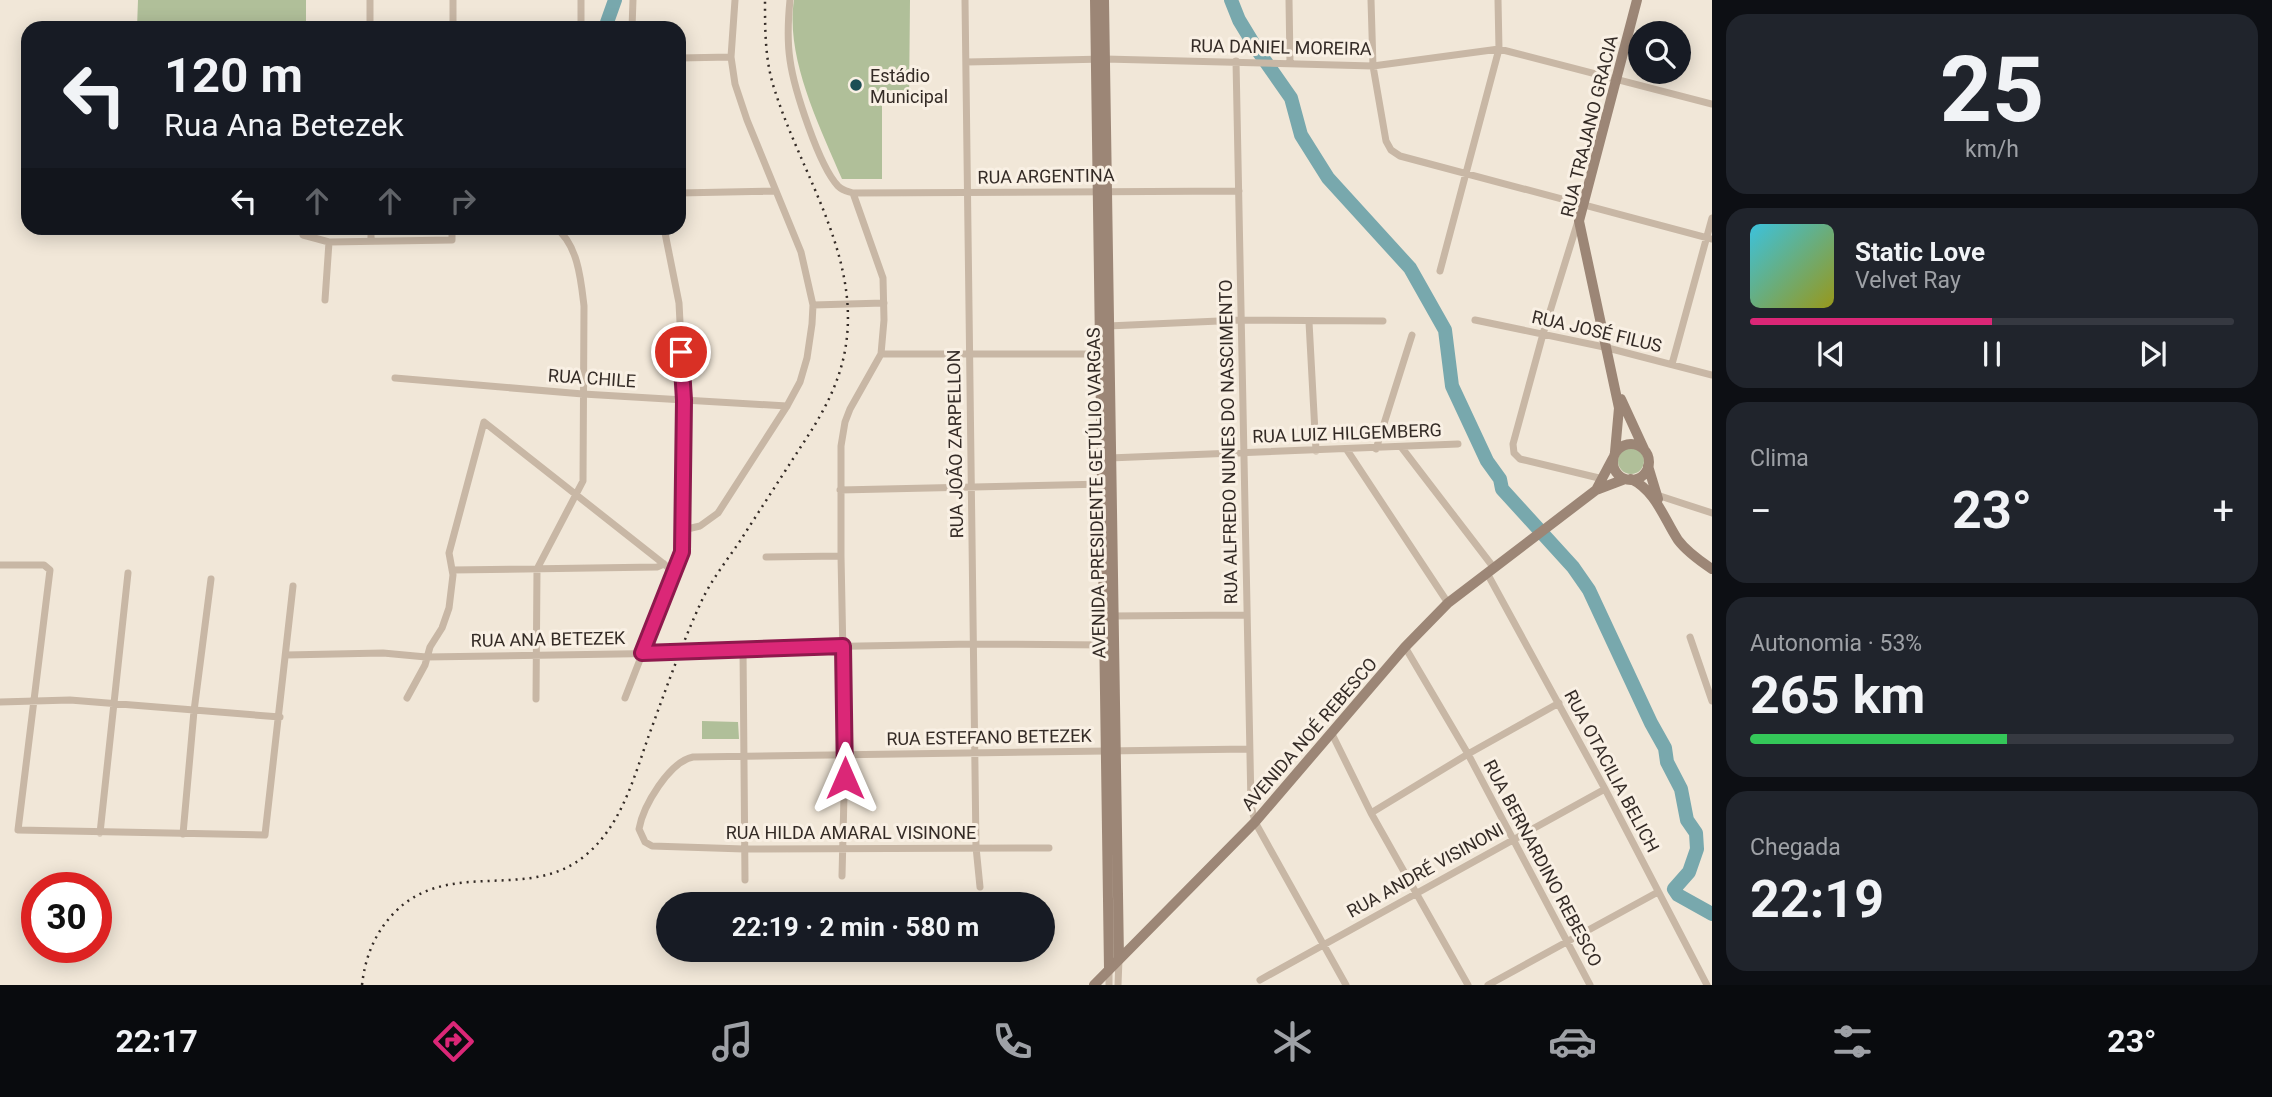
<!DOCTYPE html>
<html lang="pt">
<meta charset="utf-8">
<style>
:root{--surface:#171b24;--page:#20242c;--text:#f1f3f6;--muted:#9ea1a6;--line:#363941;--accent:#db2777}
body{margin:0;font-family:Roboto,sans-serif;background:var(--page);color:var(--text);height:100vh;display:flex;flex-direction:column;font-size:26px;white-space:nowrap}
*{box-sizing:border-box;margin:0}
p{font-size:23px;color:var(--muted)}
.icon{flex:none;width:38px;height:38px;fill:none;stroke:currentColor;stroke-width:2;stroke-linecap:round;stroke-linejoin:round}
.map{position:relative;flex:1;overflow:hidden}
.drawer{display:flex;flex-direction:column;gap:14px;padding:14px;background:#0d0f14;width:560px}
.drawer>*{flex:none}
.hud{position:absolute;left:21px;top:21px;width:665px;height:214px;border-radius:21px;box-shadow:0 4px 18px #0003;background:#171b24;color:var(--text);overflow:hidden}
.controls{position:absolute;left:1628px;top:21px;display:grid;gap:14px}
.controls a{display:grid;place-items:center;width:63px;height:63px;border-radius:50%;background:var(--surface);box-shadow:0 4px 18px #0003;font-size:35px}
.speed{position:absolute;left:21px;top:872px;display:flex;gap:14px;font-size:35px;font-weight:700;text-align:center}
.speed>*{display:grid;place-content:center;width:91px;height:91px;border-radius:50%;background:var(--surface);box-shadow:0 4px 18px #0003;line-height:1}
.speed .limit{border:10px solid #d22;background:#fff;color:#111}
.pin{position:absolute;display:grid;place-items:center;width:60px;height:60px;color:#fff;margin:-30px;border:4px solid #fff;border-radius:50%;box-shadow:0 2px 7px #0007}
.me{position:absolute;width:77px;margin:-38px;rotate:0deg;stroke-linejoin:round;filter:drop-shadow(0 0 5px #0008)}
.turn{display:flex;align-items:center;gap:24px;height:147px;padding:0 28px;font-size:32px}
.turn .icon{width:91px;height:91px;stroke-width:2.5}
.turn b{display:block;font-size:49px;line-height:60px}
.lanes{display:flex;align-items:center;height:66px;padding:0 28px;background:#0003;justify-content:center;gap:35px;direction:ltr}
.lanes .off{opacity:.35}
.big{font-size:52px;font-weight:700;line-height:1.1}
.drawer .widget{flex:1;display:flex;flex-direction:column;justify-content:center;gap:10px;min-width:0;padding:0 24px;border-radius:21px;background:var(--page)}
.drawer .dial{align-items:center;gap:0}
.dial b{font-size:91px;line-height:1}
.song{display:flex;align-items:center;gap:21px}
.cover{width:84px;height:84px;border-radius:10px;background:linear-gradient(135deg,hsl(190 70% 55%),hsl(60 70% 35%))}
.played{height:7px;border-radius:4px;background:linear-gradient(90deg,var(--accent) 50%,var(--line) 50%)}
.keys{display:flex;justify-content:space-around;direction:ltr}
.heat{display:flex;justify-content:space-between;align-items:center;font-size:38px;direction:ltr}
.charge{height:10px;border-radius:5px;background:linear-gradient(90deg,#34c759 53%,var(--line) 0)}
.trip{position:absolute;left:656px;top:892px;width:399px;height:70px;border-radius:35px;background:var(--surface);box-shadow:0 4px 18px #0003;font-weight:700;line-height:70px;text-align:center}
.dock{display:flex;height:112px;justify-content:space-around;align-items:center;background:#090b0e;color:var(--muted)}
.dock .icon{width:49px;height:49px}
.dock .active{color:var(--accent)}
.dock b{font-size:32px;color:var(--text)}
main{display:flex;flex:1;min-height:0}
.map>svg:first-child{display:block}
.green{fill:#b0bf99}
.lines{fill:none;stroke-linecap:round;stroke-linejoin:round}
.river{stroke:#78a8ad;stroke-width:14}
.minor{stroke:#c8b7a5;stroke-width:7}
.secondary{stroke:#9c8676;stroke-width:10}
.rail{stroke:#342b26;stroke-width:2.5;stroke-dasharray:2 5;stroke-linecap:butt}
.route-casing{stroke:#8e194d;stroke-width:18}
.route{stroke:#db2777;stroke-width:12}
.poi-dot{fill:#1c4e55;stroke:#f9f0e4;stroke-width:2.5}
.labels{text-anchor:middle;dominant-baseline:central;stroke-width:6;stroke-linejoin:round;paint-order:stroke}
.street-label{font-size:18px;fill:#342b26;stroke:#f9f0e4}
.poi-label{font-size:18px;fill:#342b26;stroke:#f9f0e4;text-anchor:start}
</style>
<main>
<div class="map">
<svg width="1712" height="985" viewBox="0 0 1712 985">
<rect width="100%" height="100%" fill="#f1e7d8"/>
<!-- green -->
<path class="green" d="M138 0H306V28H137Z
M794 0H910L909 103 882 104V179H842C820 127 785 58 794 0Z
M1618 461a13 13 0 1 1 26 0a13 13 0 1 1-26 0Z
M702 721 738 722 739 739H702Z"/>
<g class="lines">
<!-- river -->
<path class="river" d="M1231 0 1239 20 1256 48 1291 98 1301 135 1328 178 1410 268 1445 330 1452 386 1487 461 1500 479 1502 489 1573 567 1589 590 1651 723 1665 748 1667 762 1681 789 1687 820 1696 833 1697 849 1689 872 1674 889 1678 895 1712 914
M605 28 615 0"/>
<!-- minor -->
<path class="minor" d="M370 0V28
M790 0C788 20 787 40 790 60 794 89 819 166 838 186 843 191 847 191 853 193L883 278 884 320 881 354 850 409 845 422 841 446V556L845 755 842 876
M965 0 976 847 980 887
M1289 0 1290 63
M1371 0 1373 66 1386 141 1391 150 1400 156 1712 239
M453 28V0
M581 28V0
M632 28 633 0
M679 58 731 57
M1236 61 1251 805 1255 822 1346 985
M966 62 1105 59 1373 66 1499 49 1712 104
M679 193 776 191
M853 193 1239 191
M1578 221 1543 334 1513 444 1514 453 1520 459 1603 479
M371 228V241
M303 235 329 242 452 240V228
M1440 271 1499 49 1498 0
M325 300 329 242
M813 305 884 303
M1475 320 1604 347 1712 375
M1309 322 1316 451
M1108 326 1241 320 1383 321
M881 354H1100
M1672 364 1712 218
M395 378 583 394 787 406
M1402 448 1494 568
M1376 449 1412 335
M1347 450 1448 603
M1109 458 1458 444
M840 490 1105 484
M1657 495 1712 513
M683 530 700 526 718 513 787 406 800 382 807 358 812 324 813 305 801 252 747 120 735 84 731 57 735 0
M766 557 841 556
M0 565H44L50 570 18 830 265 835 293 586
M452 570 657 567 664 564
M1487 573 1605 789 1707 985
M1111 616 1246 615
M1690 637 1712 701
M1405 647 1468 754 1590 985
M743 648 745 880
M286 655 383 653 426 657 680 653 743 648 973 644 1107 645
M407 698 425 665 430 647 442 628 449 608 453 575 449 553 484 422 674 572
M625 698 682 552 684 400 679 303 664 228
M536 699 537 569 583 481 584 306C581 280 578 245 556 228
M0 702 70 700 280 717
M1332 734 1371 813 1468 985
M1371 813 1468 754 1559 703
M100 833 128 573
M183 834 194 711 211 579
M1049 848 744 849 652 846 645 842 639 829C643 806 669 762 693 757L1249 749
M1109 970V985
M1260 980 1605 789
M1118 985 1119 959
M1488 985 1658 892"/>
<!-- secondary -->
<path class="secondary" d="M1095 0 1109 969
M1104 0 1119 959
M1621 399 1644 449
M1613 462a18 18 0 1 1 36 0a18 18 0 1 1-36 0Z
M1615 452 1619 408 1579 221 1637 0
M1648 466 1658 499
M1631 479C1656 491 1664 519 1678 540 1687 552 1700 561 1712 569
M1596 490 1613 458
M1094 985 1255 822 1405 647 1448 603 1596 490 1625 479"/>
<!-- rail -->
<path class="rail" d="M362 985C365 958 374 934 394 913 449 856 530 904 587 854 622 824 634 777 649 735 666 689 682 643 703 598 713 578 727 560 740 541 760 510 780 479 800 448 818 421 835 393 843 360 866 264 803 179 775 91 765 62 765 31 765 0"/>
</g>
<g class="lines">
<defs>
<path id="route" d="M681 352 684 400 682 552 642 653 843 646 845 778"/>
</defs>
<!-- route casing -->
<use href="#route" class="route-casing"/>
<!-- route -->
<use href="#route" class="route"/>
</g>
<!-- markers -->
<circle class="poi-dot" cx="856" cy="85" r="7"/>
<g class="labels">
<!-- street labels -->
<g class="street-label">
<text transform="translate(1281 47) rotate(1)">RUA DANIEL MOREIRA</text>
<text transform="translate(1589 126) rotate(-76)">RUA TRAJANO GRACIA</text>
<text transform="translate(1046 176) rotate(-1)">RUA ARGENTINA</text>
<text transform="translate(1597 331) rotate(13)">RUA JOSÉ FILUS</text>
<text transform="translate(592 378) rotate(4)">RUA CHILE</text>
<text transform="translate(1347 433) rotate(-2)">RUA LUIZ HILGEMBERG</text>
<text transform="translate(1228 442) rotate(-91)">RUA ALFREDO NUNES DO NASCIMENTO</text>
<text transform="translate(955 444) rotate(-91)">RUA JOÃO ZARPELLON</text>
<text transform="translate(1096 493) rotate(-91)">AVENIDA PRESIDENTE GETÚLIO VARGAS</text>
<text transform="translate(548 639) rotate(-1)">RUA ANA BETEZEK</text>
<text transform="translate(1309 734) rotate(-49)">AVENIDA NOÉ REBESCO</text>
<text transform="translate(989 737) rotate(-1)">RUA ESTEFANO BETEZEK</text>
<text transform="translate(1612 771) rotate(62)">RUA OTACILIA BELICH</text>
<text x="851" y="832">RUA HILDA AMARAL VISINONE</text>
<text transform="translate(1543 863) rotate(62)">RUA BERNARDINO REBESCO</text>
<text transform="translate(1425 870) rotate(-29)">RUA ANDRÉ VISINONI</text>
</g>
<!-- poi labels -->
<g class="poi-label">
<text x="870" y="75">Estádio<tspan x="870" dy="21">Municipal</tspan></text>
</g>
</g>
</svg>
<div class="controls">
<a><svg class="icon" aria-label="search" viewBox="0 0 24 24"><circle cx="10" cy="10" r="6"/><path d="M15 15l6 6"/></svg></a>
</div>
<div class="speed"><div class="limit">30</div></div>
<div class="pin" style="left:681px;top:352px;background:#d93025"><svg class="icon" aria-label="arrive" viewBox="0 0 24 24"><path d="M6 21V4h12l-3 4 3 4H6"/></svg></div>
<svg class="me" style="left:845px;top:778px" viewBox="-20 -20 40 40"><path d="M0-17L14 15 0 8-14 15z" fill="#db2777" stroke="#fff" stroke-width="4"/></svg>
<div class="trip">22:19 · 2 min · 580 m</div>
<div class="hud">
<div class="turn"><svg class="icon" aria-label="left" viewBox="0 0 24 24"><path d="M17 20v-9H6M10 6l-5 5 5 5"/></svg><div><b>120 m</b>Rua Ana Betezek</div></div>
<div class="lanes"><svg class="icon" aria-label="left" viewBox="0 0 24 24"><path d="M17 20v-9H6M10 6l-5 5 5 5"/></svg><svg class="icon off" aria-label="ahead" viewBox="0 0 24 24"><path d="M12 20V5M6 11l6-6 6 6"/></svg><svg class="icon off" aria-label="ahead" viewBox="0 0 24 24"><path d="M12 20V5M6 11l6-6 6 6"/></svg><svg class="icon off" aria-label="right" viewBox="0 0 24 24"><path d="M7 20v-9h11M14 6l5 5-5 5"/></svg></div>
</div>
</div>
<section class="drawer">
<div class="widget dial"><b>25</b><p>km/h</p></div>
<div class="widget">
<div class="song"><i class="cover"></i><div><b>Static Love</b><p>Velvet Ray</p></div></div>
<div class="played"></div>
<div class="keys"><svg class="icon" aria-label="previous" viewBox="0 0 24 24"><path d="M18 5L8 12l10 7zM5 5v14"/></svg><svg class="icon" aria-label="pause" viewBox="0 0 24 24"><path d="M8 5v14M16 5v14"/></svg><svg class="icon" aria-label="next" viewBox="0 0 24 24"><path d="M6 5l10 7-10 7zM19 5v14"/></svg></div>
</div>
<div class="widget"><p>Clima</p>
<div class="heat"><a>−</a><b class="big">23°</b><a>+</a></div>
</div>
<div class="widget"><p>Autonomia · 53%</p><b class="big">265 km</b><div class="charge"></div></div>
<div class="widget"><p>Chegada</p><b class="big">22:19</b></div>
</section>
</main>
<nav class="dock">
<b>22:17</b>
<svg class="icon active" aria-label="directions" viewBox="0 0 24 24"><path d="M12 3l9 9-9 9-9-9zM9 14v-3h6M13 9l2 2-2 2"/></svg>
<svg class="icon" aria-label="music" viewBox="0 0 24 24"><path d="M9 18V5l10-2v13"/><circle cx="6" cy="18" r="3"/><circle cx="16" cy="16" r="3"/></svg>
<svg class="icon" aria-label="phone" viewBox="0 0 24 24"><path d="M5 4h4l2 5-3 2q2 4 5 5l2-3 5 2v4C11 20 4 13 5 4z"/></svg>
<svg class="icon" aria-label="climate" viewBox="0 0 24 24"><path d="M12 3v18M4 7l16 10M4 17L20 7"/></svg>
<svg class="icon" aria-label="car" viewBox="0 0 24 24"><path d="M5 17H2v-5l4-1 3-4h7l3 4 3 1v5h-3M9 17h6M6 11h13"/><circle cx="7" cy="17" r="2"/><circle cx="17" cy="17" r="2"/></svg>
<svg class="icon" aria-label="filters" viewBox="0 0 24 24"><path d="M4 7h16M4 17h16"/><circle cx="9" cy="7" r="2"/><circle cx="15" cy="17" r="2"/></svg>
<b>23°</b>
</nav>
